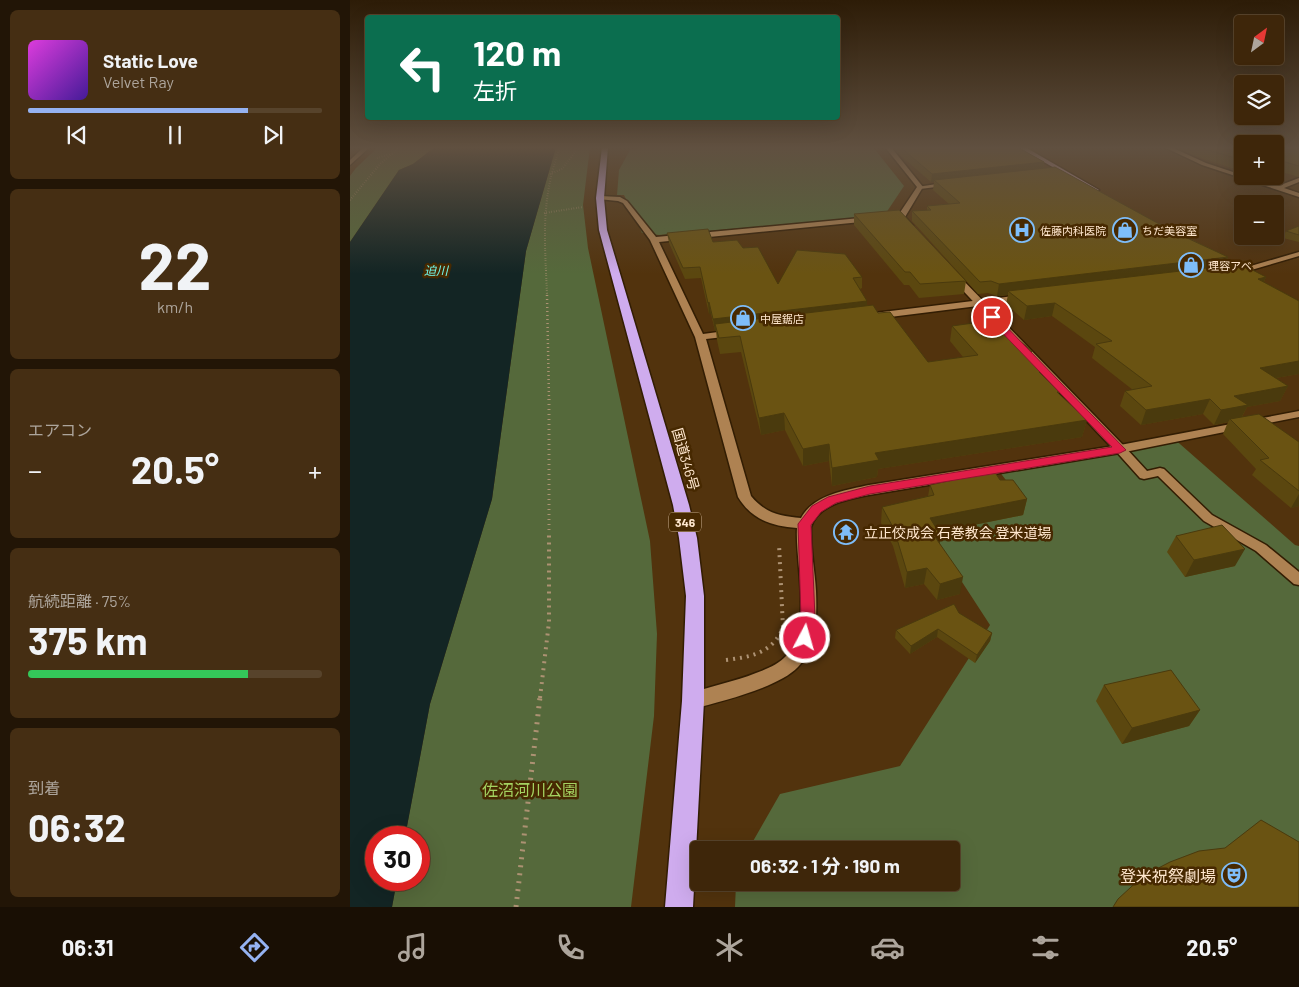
<!DOCTYPE html>
<html lang="ja">
<meta charset="utf-8">
<style>
:root{--surface:#3e260a;--page:#452e13;--text:#f1f3f6;--muted:#ada59c;--line:#57432b;--accent:#95b2f1}
body{margin:0;font-family:Barlow,"Noto Sans JP",sans-serif;background:var(--page);color:var(--text);height:100vh;display:flex;flex-direction:column;font-size:19px;white-space:nowrap}
*{box-sizing:border-box;margin:0}
p{font-size:16px;color:var(--muted)}
.icon{flex:none;width:28px;height:28px;fill:none;stroke:currentColor;stroke-width:2;stroke-linecap:round;stroke-linejoin:round}
.map{position:relative;flex:1;overflow:hidden}
.panel{display:flex;flex-direction:column;gap:10px;padding:10px;background:#221506;width:350px}
.panel>*{flex:none}
.guide{position:absolute;left:15px;top:15px;width:475px;height:105px;border-radius:5px;box-shadow:0 5px 20px #0002,0 0 0 1px var(--line);background:#0b6e4f;color:#fff;overflow:hidden}
.needle{width:32px;rotate:33deg}
.controls{position:absolute;left:884px;top:15px;display:grid;gap:10px}
.controls a{display:grid;place-items:center;width:50px;height:50px;border-radius:5px;background:var(--surface);box-shadow:0 5px 20px #0002,0 0 0 1px var(--line);font-size:25px}
.speed{position:absolute;left:15px;top:826px;display:flex;gap:10px;font-size:25px;font-weight:700;text-align:center}
.speed>*{display:grid;place-content:center;width:65px;height:65px;border-radius:50%;background:var(--surface);box-shadow:0 5px 20px #0002,0 0 0 1px var(--line);line-height:1}
.speed .limit{border:8px solid #d22;background:#fff;color:#111}
.pin{position:absolute;display:grid;place-items:center;width:42px;height:42px;color:#fff;margin:-21px;border:2px solid #fff;border-radius:50%;box-shadow:0 1px 5px #0007}
.me{position:absolute;width:55px;margin:-28px;rotate:6deg;stroke-linejoin:round;filter:drop-shadow(0 0 4px #0008)}
.turn{display:flex;align-items:center;gap:18px;height:105px;padding:0 25px;font-size:22px}
.turn .icon{width:65px;height:65px;stroke-width:2.5}
.turn b{display:block;font-size:35px;line-height:42px}
.big{font-size:38px;font-weight:700;line-height:1.1}
.panel .card{flex:1;display:flex;flex-direction:column;justify-content:center;gap:8px;min-width:0;padding:0 18px;border-radius:8px;background:var(--page)}
.panel .dial{align-items:center;gap:0}
.dial b{font-size:65px;line-height:1}
.song{display:flex;align-items:center;gap:15px}
.cover{width:60px;height:60px;border-radius:8px;background:linear-gradient(135deg,hsl(300 70% 55%),hsl(260 70% 35%))}
.played{height:5px;border-radius:2px;background:linear-gradient(90deg,var(--accent) 75%,var(--line) 75%)}
.keys{display:flex;justify-content:space-around;direction:ltr}
.heat{display:flex;justify-content:space-between;align-items:center;font-size:28px;direction:ltr}
.charge{height:8px;border-radius:4px;background:linear-gradient(90deg,#34c759 75%,var(--line) 0)}
.trip{position:absolute;left:340px;top:841px;width:270px;height:50px;border-radius:5px;background:var(--surface);box-shadow:0 5px 20px #0002,0 0 0 1px var(--line);font-weight:700;line-height:50px;text-align:center}
.dock{display:flex;height:80px;justify-content:space-around;align-items:center;background:#190f04;color:var(--muted)}
.dock .icon{width:35px;height:35px}
.dock .on{color:var(--accent)}
.dock b{font-size:22px;color:var(--text)}
main{display:flex;flex:1;min-height:0}
.map>svg:first-child{display:block}
.green{fill:#55693b}
.water{fill:#132524}
.lines{fill:none;stroke-linecap:round;stroke-linejoin:round}
.lane-casing{stroke:#321d03;stroke-width:3}
.street-casing{stroke:#321d03;stroke-width:3}
.secondary-casing{stroke:#321d03;stroke-width:3}
.primary-casing{stroke:#321d03;stroke-width:3}
.highway-casing{stroke:#321d03;stroke-width:3}
.path-far4{stroke:#ad9273;stroke-width:2;stroke-dasharray:0.5 2;stroke-linecap:butt}
.path-far3{stroke:#ad9273;stroke-width:2.5;stroke-dasharray:1 3;stroke-linecap:butt}
.path-far2{stroke:#ad9273;stroke-width:3;stroke-dasharray:1 4;stroke-linecap:butt}
.path-far1{stroke:#ad9273;stroke-width:4;stroke-dasharray:2 5;stroke-linecap:butt}
.path{stroke:#ad9273;stroke-width:5;stroke-dasharray:2 6;stroke-linecap:butt}
.lane{fill:#ae8252;fill-rule:evenodd}
.street{fill:#ae8252;fill-rule:evenodd}
.secondary{fill:#ae8252;fill-rule:evenodd}
.primary{fill:#c29bb0;fill-rule:evenodd}
.highway{fill:#cfacee;fill-rule:evenodd}
.wall{fill:#5b470f}
.shaded-wall{fill:#4a3a0d}
.building{fill:#6a5312;stroke:#4a3a0d}
.route{fill:#e11d48;stroke:#92132f}
.labels{text-anchor:middle;dominant-baseline:central;stroke-width:5;stroke-linejoin:round;paint-order:stroke}
.far-poi-label{font-size:11px;fill:#ffe7ce;stroke:#472901;text-anchor:start}
.far-water-label{font-size:12px;font-style:italic;fill:#73fdf2;stroke:#472901}
.shield{fill:#472901;stroke:#c8ae90;stroke-width:1}
.shield-label{font-size:12px;font-weight:bold;fill:#ffe7ce}
.street-label{font-size:14px;fill:#ffe7ce;stroke:#472901}
.poi-label{font-size:14px;fill:#ffe7ce;stroke:#472901;text-anchor:start}
.near-park-label{font-size:16px;fill:#a4d361;stroke:#472901}
.near-poi-label{font-size:16px;fill:#ffe7ce;stroke:#472901;text-anchor:end}
</style>
<main>
<section class="panel">
<div class="card">
<div class="song"><i class="cover"></i><div><b>Static Love</b><p>Velvet Ray</p></div></div>
<div class="played"></div>
<div class="keys"><svg class="icon" aria-label="previous" viewBox="0 0 24 24"><path d="M18 5L8 12l10 7zM5 5v14"/></svg><svg class="icon" aria-label="pause" viewBox="0 0 24 24"><path d="M8 5v14M16 5v14"/></svg><svg class="icon" aria-label="next" viewBox="0 0 24 24"><path d="M6 5l10 7-10 7zM19 5v14"/></svg></div>
</div>
<div class="card dial"><b>22</b><p>km/h</p></div>
<div class="card"><p>エアコン</p>
<div class="heat"><a>−</a><b class="big">20.5°</b><a>+</a></div>
</div>
<div class="card"><p>航続距離 · 75%</p><b class="big">375 km</b><div class="charge"></div></div>
<div class="card"><p>到着</p><b class="big">06:32</b></div>
</section>
<div class="map">
<svg width="949" height="907" viewBox="0 0 949 907">
<rect width="100%" height="100%" fill="#52330d"/>
<!-- green -->
<path class="green" d="M28 147H85L63 164 49 170 0 242V176L6 168Z
M206 147H240L233 205 238 248 300 541 307 634 304 716 281 907H42L47 880H69V838L55 837 80 704 142 499 176 251Z
M294 147H523L554 186 534 216 309 235 292 233 274 195H267L269 170 280 150Z
M822 437 945 545 949 546V907H385L386 883 601 882V850H398L430 794 550 766 640 625 575 525 674 504 649 471Z"/>
<!-- water -->
<path class="water" d="M85 147H206L176 251 142 499 80 704 55 837 26 838V880H47L42 907H0V242L49 170 63 164Z"/>
<g class="lines">
<defs>
<path id="lane" d="M770 445 774 446 797 471 810 468 814 469 862 515 916 545 949 572V585L944 584 906 551 854 521 808 476 794 479 790 478 764 449Z"/>
<path id="street" d="M14 147H20L0 165V160Z
M814 147H821L856 163 892 175V176L928 186 949 178V182L934 188 949 193V197L852 165Z
M600 182 602 183V185L570 189 567 187Z
M250 196 270 197 277 201 306 237 521 217 525 219 521 221 309 242 353 334 383 330 388 333 383 336 356 339 401 496C415 513 429 516 451 518 463 495 496 490 519 485L770 445 949 411V417L770 453 519 495C499 499 468 504 461 527 460 548 465 570 466 591 467 616 467 648 448 667 428 688 371 701 343 709L337 707 334 701 337 695C359 686 384 682 406 673 417 669 429 664 436 656 463 628 445 564 447 528 422 526 402 520 388 497L345 337 300 240 273 203 268 201 248 199 247 198Z
M949 252V256L884 275 880 272Z
M673 295 678 298 676 300 524 319 519 316 524 313Z"/>
<path id="secondary" d="M535 147H541L573 187 555 217 563 226 562 228H556L547 217 567 187Z
M601 274H607L774 446 776 449 774 452H766L601 278Z"/>
<path id="primary" d="M668 147H675L749 190 744 191Z"/>
<path id="highway" d="M252 147H258L254 198 257 230 339 505 347 538 354 596V701L343 907H315L332 701 336 596 329 538 323 505 249 230 246 198Z"/>
</defs>
<!-- lane casing -->
<use href="#lane" class="lane-casing"/>
<!-- street casing -->
<use href="#street" class="street-casing"/>
<!-- secondary casing -->
<use href="#secondary" class="secondary-casing"/>
<!-- primary casing -->
<use href="#primary" class="primary-casing"/>
<!-- highway casing -->
<use href="#highway" class="highway-casing"/>
<!-- path-far4 -->
<path class="path-far4" d="M27 158 40 154
M200 174 212 169 229 147
M0 200 30 164 50 147
M194 213 233 207
M197 296C195 240 190 201 210 147"/>
<!-- path-far3 -->
<path class="path-far3" d="M197 295 199 400"/>
<!-- path-far2 -->
<path class="path-far2" d="M199 399V532"/>
<!-- path-far1 -->
<path class="path-far1" d="M376 660C401 657 422 653 433 628L429 544
M190 698 199 622V531"/>
<!-- path -->
<path class="path" d="M166 907 190 697"/>
<!-- lane -->
<use href="#lane" class="lane"/>
<!-- street -->
<use href="#street" class="street"/>
<!-- secondary -->
<use href="#secondary" class="secondary"/>
<!-- primary -->
<use href="#primary" class="primary"/>
<!-- highway -->
<use href="#highway" class="highway"/>
</g>
<!-- wall -->
<path class="wall" d="M542 147H667L694 162 693 168 878 257 874 266 916 277 914 282 949 301V374L926 378 938 386 930 401 897 407 892 417 949 442V506L941 508 902 475 906 469 873 434 878 422 864 425 853 414 791 425 770 406 775 391 783 390 742 358 745 347 702 316 674 320 656 304 658 295 647 296 638 293 628 294 562 221V211L577 210V206L599 204 583 190 584 182H581L551 156Z
M825 147H892V168H882L848 157Z
M925 147H949V177L925 170Z
M504 214 616 281 614 294 569 298 559 285H554L504 225Z
M949 226V242L933 238 936 231Z
M317 233 393 248 428 284 512 277V288L510 289 517 306 528 313 578 362 613 357 600 341 602 326 682 351 681 357 694 371 693 375 709 392V394L737 420 732 437 528 469 527 477 482 486 479 461 453 466 435 430 411 435 391 352 370 354 367 340 366 331H365L361 314H359L351 278 335 279 319 243Z
M650 480 677 499 673 515 589 532 590 544 610 594 587 600 574 584 555 588 543 546 531 523 532 507 578 496 580 485Z
M826 536 885 566 835 577 817 552Z
M609 613 642 633 640 641 625 663 587 637 560 654 545 638 546 630Z
M754 685 850 710 839 726 772 744 746 701Z"/>
<!-- shaded-wall -->
<path class="shaded-wall" d="M694 162 693 170 584 180V182H581L582 174Z
M878 257 873 269 658 291V295L647 296 649 284Z
M916 277 910 290 908 279Z
M517 301V312L365 324 366 331H365L363 319Z
M359 302 361 314H359L358 303Z
M705 303 702 316 674 320 677 306Z
M682 351 679 367 677 352Z
M949 361V374L903 382 910 368Z
M938 386 930 401 897 407 890 420 880 419 878 422 864 425 871 410 884 396Z
M860 399 853 414 791 425 796 410Z
M434 413 435 430 411 435 409 418Z
M737 420 732 437 528 469 527 477 482 486V468L525 453Z
M479 444V461L453 466V449Z
M949 494V506L941 508Z
M677 499 673 515 578 534 580 518Z
M591 536 588 552 585 537Z
M895 549 885 566 835 577 844 560Z
M577 568 574 584 555 588 557 572Z
M613 577 610 594 587 600 590 584Z
M588 629 587 637 560 654 561 646Z
M642 633 640 641 625 663 627 655Z
M850 710 839 726 772 744 782 728Z"/>
<!-- building -->
<path class="building" d="M550 147H667L694 162 582 174Z
M849 147H892V158H885Z
M925 147H949V166L925 159Z
M705 167 822 231 878 257 649 284 641 281 630 282 562 211 581 210 577 206 610 203 584 180Z
M549 210 616 281 570 284 560 272H555L504 214Z
M949 226V235L936 231Z
M358 229 363 242 387 240 393 248 408 247 428 284 447 250 495 254 512 277 503 278 517 301 363 319 359 302 358 303 350 267 333 268 317 233Z
M891 264 916 277 908 279 949 301V361L910 368 938 386 884 396 898 405 871 410 860 399 796 410 775 391 802 386 746 344 762 341 705 303 677 306 658 291Z
M523 305 528 313 540 312 578 362 628 355 602 326 645 320 682 351 677 352 694 371 689 372 709 392H707L737 420 525 453 529 460 482 468 479 444 453 449 434 413 409 418 390 336 369 338 365 324Z
M909 414 949 442V491L910 460 919 458 880 419Z
M644 471 650 480H663L677 499 580 518 591 536 585 537 613 577 590 584 577 568 557 572 544 529 532 507 584 495 580 485Z
M872 525 895 549 844 560 826 536Z
M604 604 609 613 642 633 627 655 588 629 561 646 546 630Z
M821 670 850 710 782 728 754 685Z
M911 820 949 842V907H763L768 899 793 876 820 862 849 851 875 848Z"/>
<!-- sky -->
<linearGradient id="sky" x2="0" y2="1"><stop stop-color="#2d1c07"/><stop offset="0.54" stop-color="#605040"/><stop offset="1" stop-color="#605040" stop-opacity="0"/></linearGradient>
<rect width="949" height="274" fill="url(#sky)"/>
<!-- route -->
<path class="route" d="M642 314 645 315 776 450 770 453 520 494 486 503 471 512 461 525 465 618 461 642 455 644 450 642 448 638 451 618 448 524 462 506 478 497 520 486 762 447 639 319V315Z"/>
<!-- icons -->
<defs>
<symbol id="hospital-ring" viewBox="-11 -11 22 22"><circle r="9.5" fill="#472901" stroke="#7ebdf9" stroke-width="1.5"/><path d="M-5-5h3v3.5h4V-5h3V5h-3V1.5h-4V5h-3Z" fill="#7ebdf9"/></symbol>
<symbol id="shop-ring" viewBox="-11 -11 22 22"><circle r="9.5" fill="#472901" stroke="#7ebdf9" stroke-width="1.5"/><path d="M-5-2.5h2.3a2.7 3.5 0 0 1 5.4 0H5L5.5 6h-11ZM-1.5-2.5h3a1.5 2.3 0 0 0-3 0Z" fill="#7ebdf9"/></symbol>
<symbol id="temple-ring" viewBox="-11 -11 22 22"><circle r="9.5" fill="#472901" stroke="#7ebdf9" stroke-width="1.5"/><path d="M0-6L5-2H3V0L6.5 2.5H4V6H1.5V3h-3V6H-4V2.5H-6.5L-3 0V-2H-5Z" fill="#7ebdf9"/></symbol>
<symbol id="theatre-ring" viewBox="-11 -11 22 22"><circle r="9.5" fill="#472901" stroke="#7ebdf9" stroke-width="1.5"/><path d="M-5-5.5Q0-4 5-5.5V0Q5 5 0 6Q-5 5-5 0ZM-3.3-2.5H-1v1.5H-3.3ZM1-2.5H3.3v1.5H1ZM-2.8 1Q0 5.5 2.8 1Z" fill="#7ebdf9"/></symbol>
</defs>
<g fill-rule="evenodd">
<use href="#hospital-ring" x="658" y="216" width="28" height="28"/>
<use href="#shop-ring" x="761" y="216" width="28" height="28"/>
<use href="#shop-ring" x="827" y="251" width="28" height="28"/>
<use href="#shop-ring" x="379" y="304" width="28" height="28"/>
<use href="#temple-ring" x="482" y="518" width="28" height="28"/>
<use href="#theatre-ring" x="870" y="861" width="28" height="28"/>
</g>
<g class="labels">
<!-- far-poi labels -->
<g class="far-poi-label">
<text x="690" y="230">佐藤内科医院</text>
<text x="792" y="230">ちだ美容室</text>
<text x="858" y="265">理容アベ</text>
<text x="410" y="318">中屋鋸店</text>
</g>
<!-- far-water labels -->
<g class="far-water-label">
<text x="86" y="270">迫川</text>
</g>
<!-- shield labels -->
<rect class="shield" x="319" y="512.5" width="32" height="19" rx="4"/>
<g class="shield-label">
<text x="335" y="522">346</text>
</g>
<!-- street labels -->
<g class="street-label">
<text transform="translate(336 459) rotate(74)">国道346号</text>
</g>
<!-- poi labels -->
<g class="poi-label">
<text x="514" y="532">立正佼成会 石巻教会 登米道場</text>
</g>
<!-- near-park labels -->
<g class="near-park-label">
<text x="180" y="789">佐沼河川公園</text>
</g>
<!-- near-poi labels -->
<g class="near-poi-label">
<text x="866" y="875">登米祝祭劇場</text>
</g>
</g>
</svg>
<div class="controls">
<a><svg class="needle" viewBox="-14 -14 28 28"><path d="M0-13l5 13h-10z" fill="#e53935"/><path d="M0 13l5-13h-10z" fill="#ada59c"/></svg></a>
<a><svg class="icon" aria-label="layers" viewBox="0 0 24 24"><path d="M12 4l9 5-9 5-9-5zM3 14l9 5 9-5"/></svg></a>
<a>+</a>
<a>−</a>
</div>
<div class="speed"><div class="limit">30</div></div>
<div class="pin" style="left:642px;top:317px;background:#d93025"><svg class="icon" aria-label="arrive" viewBox="0 0 24 24"><path d="M6 21V4h12l-3 4 3 4H6"/></svg></div>
<svg class="me" style="left:455px;top:638px" viewBox="-20 -20 40 40"><circle r="17" fill="#e11d48" stroke="#fff" stroke-width="3"/><path d="M0-11L8 9 0 5-8 9z" fill="#fff"/></svg>
<div class="trip">06:32 · 1 分 · 190 m</div>
<div class="guide">
<div class="turn"><svg class="icon" aria-label="left" viewBox="0 0 24 24"><path d="M17 20v-9H6M10 6l-5 5 5 5"/></svg><div><b>120 m</b>左折</div></div>
</div>
</div>
</main>
<nav class="dock">
<b>06:31</b>
<svg class="icon on" aria-label="directions" viewBox="0 0 24 24"><path d="M12 3l9 9-9 9-9-9zM9 14v-3h6M13 9l2 2-2 2"/></svg>
<svg class="icon" aria-label="music" viewBox="0 0 24 24"><path d="M9 18V5l10-2v13"/><circle cx="6" cy="18" r="3"/><circle cx="16" cy="16" r="3"/></svg>
<svg class="icon" aria-label="phone" viewBox="0 0 24 24"><path d="M5 4h4l2 5-3 2q2 4 5 5l2-3 5 2v4C11 20 4 13 5 4z"/></svg>
<svg class="icon" aria-label="climate" viewBox="0 0 24 24"><path d="M12 3v18M4 7l16 10M4 17L20 7"/></svg>
<svg class="icon" aria-label="car" viewBox="0 0 24 24"><path d="M5 17H2v-5l4-1 3-4h7l3 4 3 1v5h-3M9 17h6M6 11h13"/><circle cx="7" cy="17" r="2"/><circle cx="17" cy="17" r="2"/></svg>
<svg class="icon" aria-label="filters" viewBox="0 0 24 24"><path d="M4 7h16M4 17h16"/><circle cx="9" cy="7" r="2"/><circle cx="15" cy="17" r="2"/></svg>
<b>20.5°</b>
</nav>
